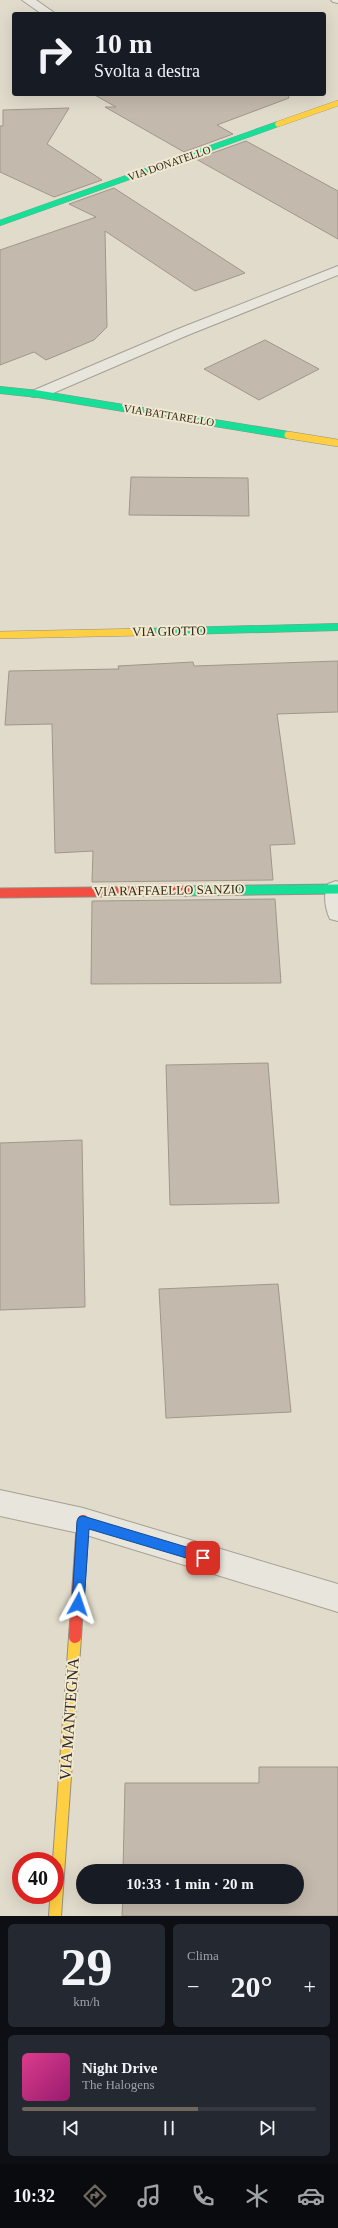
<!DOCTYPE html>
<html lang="it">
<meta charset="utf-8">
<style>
:root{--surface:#171b24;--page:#242831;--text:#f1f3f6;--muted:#9ea1a6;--line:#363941;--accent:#6f675b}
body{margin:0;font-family:"Times New Roman",serif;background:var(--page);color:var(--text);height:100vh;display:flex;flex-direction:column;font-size:15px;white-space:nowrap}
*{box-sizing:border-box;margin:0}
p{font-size:13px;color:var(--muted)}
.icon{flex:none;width:22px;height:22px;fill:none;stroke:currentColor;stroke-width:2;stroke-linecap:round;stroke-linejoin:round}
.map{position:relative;height:1916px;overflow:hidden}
.side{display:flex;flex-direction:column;gap:8px;padding:8px;background:#0d0f14;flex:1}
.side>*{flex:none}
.top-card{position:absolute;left:12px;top:12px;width:314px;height:84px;border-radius:4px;box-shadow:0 4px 16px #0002;background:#171b24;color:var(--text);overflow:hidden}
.speed{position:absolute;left:12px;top:1852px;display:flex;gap:8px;font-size:20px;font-weight:700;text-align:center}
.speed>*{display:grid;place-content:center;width:52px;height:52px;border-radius:50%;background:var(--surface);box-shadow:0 4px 16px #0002;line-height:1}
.speed .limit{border:6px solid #d22;background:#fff;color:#111}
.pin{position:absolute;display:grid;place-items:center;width:34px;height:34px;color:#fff;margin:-17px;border-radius:8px;box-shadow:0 2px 6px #0006}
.me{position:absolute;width:44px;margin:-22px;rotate:5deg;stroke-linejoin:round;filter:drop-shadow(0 0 3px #0008)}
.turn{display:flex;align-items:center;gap:14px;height:84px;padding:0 16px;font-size:18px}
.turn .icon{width:52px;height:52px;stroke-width:2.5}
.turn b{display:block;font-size:28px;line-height:34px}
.big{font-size:30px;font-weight:700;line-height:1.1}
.side .tile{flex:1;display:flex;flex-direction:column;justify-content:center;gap:6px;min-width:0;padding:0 14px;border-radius:6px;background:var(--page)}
.side .dial{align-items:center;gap:0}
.dial b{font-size:52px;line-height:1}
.song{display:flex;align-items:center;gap:12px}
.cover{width:48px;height:48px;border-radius:6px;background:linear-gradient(135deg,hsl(330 70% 55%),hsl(320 70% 35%))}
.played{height:4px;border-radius:2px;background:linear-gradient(90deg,var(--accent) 60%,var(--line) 60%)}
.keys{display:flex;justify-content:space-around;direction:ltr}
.heat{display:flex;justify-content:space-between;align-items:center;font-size:22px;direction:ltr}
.side .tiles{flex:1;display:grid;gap:8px;grid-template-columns:1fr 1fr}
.tile:last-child{grid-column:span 2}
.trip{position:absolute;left:76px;top:1864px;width:228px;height:40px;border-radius:20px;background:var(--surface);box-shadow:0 4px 16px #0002;font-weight:700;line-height:40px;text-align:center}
.tabs{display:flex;height:64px;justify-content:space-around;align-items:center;background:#090b0e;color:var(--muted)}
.tabs .icon{width:28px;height:28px}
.tabs .selected{color:var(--accent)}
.tabs b{font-size:18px;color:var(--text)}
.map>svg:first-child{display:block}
.building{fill:#c3b9ac;stroke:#a0978b}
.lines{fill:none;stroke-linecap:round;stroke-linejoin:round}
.street-casing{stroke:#a5a094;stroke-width:2}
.fast-far2-casing{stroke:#948f84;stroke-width:6}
.fast-far1-casing{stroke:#948f84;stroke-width:8}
.fast-casing{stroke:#948f84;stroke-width:11}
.slow-far2-casing{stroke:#948f84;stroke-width:6}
.slow-far1-casing{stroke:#948f84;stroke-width:8}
.slow-casing{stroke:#948f84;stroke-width:14}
.jam-far1-casing{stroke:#948f84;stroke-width:11}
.jam-casing{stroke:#948f84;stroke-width:14}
.street{fill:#e8e5dc;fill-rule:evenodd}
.fast-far2{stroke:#16e098;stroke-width:5.5}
.fast-far1{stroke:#16e098;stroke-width:7}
.fast{stroke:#16e098;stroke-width:9}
.slow-far2{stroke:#ffcf43;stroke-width:5.5}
.slow-far1{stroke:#ffcf43;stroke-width:7}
.slow{stroke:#ffcf43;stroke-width:12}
.jam-far1{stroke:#f24e42;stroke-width:9}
.jam{stroke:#f24e42;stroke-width:12}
.route{fill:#1a73e8;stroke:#114b97}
.labels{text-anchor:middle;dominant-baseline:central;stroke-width:4;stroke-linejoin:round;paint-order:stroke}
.far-street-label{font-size:11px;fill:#32281e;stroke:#f1e9d0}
.street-label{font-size:13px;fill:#32281e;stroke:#f1e9d0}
.near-street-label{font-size:16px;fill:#32281e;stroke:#f1e9d0}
</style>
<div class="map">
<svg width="338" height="1916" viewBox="0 0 338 1916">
<rect width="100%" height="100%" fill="#e0dbcb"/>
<!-- building -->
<path class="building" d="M93 94H288L289 98 217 125 233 134 184 152 105 107H116Z
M69 108 47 144 102 180 54 197 0 172V126H3V110Z
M246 141 338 191V239L196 159Z
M114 188 245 273 195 291 105 231 107 327 94 340 46 360 34 352 0 365V250L96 217 69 204Z
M265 340 319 369 259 400 204 369Z
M131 477 248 478 249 516 129 515Z
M338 661V712L277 714 295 844 270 845 273 880 92 882 93 851 55 853 52 724 5 725 9 671 119 669 118 666 193 662 194 666Z
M275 899 281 983 91 984 92 901Z
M268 1063 279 1203 170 1205 166 1065Z
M82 1140 85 1307 0 1310V1143Z
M278 1284 291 1412 166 1418 159 1289Z
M259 1767H338V1916H122L123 1897H297V1871H123L125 1783H259Z"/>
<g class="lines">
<defs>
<path id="street" d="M22 0H36L56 14H42Z
M331 0H338V3L333 2Z
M338 266V275L188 335 44 397H32L30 394 32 391 178 329Z
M336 881 338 882V921L330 919C325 909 323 893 328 884Z
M0 1490 83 1508 338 1584V1612L83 1534 0 1516Z"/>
<path id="fast-far2" d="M0 223 278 124"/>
<path id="fast-far1" d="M0 390 38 394 288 435
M144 632 338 627"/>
<path id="fast" d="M186 891 338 889"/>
<path id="slow-far2" d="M278 124 338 103"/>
<path id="slow-far1" d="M288 435 338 443
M0 635 144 632"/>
<path id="slow" d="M55 1916 75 1637"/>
<path id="jam-far1" d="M0 893 186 891"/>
<path id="jam" d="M75 1637 83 1521"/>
</defs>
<!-- street casing -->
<use href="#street" class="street-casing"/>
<!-- fast-far2 casing -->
<use href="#fast-far2" class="fast-far2-casing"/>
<!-- fast-far1 casing -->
<use href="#fast-far1" class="fast-far1-casing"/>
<!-- fast casing -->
<use href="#fast" class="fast-casing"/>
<!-- slow-far2 casing -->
<use href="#slow-far2" class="slow-far2-casing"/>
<!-- slow-far1 casing -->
<use href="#slow-far1" class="slow-far1-casing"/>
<!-- slow casing -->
<use href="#slow" class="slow-casing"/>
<!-- jam-far1 casing -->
<use href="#jam-far1" class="jam-far1-casing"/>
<!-- jam casing -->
<use href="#jam" class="jam-casing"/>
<!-- street -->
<use href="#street" class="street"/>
<!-- fast-far2 -->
<use href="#fast-far2" class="fast-far2"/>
<!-- fast-far1 -->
<use href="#fast-far1" class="fast-far1"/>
<!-- fast -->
<use href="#fast" class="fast"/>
<!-- slow-far2 -->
<use href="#slow-far2" class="slow-far2"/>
<!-- slow-far1 -->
<use href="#slow-far1" class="slow-far1"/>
<!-- slow -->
<use href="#slow" class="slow"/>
<!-- jam-far1 -->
<use href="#jam-far1" class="jam-far1"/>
<!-- jam -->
<use href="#jam" class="jam"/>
</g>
<!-- route -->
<path class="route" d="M83 1516 203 1552 207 1553 209 1558 207 1562 203 1563 89 1529 84 1604 82 1608 78 1610 74 1608 72 1604 77 1521 79 1517Z"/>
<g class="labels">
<!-- far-street labels -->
<g class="far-street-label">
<text transform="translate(169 163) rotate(-19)">VIA DONATELLO</text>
<text transform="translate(169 415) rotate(9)">VIA BATTARELLO</text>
</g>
<!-- street labels -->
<g class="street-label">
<text transform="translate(169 631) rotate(-1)">VIA GIOTTO</text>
<text transform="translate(169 890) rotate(-1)">VIA RAFFAELLO SANZIO</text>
</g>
<!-- near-street labels -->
<g class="near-street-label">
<text transform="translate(69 1719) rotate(-86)">VIA MANTEGNA</text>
</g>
</g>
</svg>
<div class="speed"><div class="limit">40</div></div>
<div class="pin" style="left:203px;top:1558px;background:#d93025"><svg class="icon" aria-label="arrive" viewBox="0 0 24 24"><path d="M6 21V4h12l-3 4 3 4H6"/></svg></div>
<svg class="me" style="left:78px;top:1604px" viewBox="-20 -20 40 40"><path d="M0-17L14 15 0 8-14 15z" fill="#1a73e8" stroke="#fff" stroke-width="4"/></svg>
<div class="trip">10:33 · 1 min · 20 m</div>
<div class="top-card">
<div class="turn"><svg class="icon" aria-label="right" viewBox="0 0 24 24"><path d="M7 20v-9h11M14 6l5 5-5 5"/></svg><div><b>10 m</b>Svolta a destra</div></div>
</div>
</div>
<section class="side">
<div class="tiles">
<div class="tile dial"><b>29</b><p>km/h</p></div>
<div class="tile"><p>Clima</p>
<div class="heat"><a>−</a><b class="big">20°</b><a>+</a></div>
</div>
<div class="tile">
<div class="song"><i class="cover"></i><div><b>Night Drive</b><p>The Halogens</p></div></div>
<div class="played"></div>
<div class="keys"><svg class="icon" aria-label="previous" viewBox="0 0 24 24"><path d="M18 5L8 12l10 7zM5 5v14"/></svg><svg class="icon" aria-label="pause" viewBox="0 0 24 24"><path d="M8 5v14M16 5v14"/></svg><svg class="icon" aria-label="next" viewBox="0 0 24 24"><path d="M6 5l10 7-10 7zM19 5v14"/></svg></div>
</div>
</div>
</section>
<nav class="tabs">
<b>10:32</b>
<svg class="icon selected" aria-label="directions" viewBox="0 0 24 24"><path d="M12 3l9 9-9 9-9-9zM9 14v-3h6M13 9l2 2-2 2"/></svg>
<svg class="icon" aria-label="music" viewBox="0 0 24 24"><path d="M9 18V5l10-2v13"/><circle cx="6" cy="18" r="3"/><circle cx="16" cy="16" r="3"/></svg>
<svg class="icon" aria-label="phone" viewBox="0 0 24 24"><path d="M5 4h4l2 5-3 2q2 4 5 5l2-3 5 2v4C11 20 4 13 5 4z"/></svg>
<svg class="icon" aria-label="climate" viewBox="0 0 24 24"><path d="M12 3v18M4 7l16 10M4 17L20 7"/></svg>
<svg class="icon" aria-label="car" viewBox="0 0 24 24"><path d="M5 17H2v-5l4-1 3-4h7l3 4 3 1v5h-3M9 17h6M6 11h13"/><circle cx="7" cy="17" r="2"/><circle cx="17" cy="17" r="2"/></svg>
</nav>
